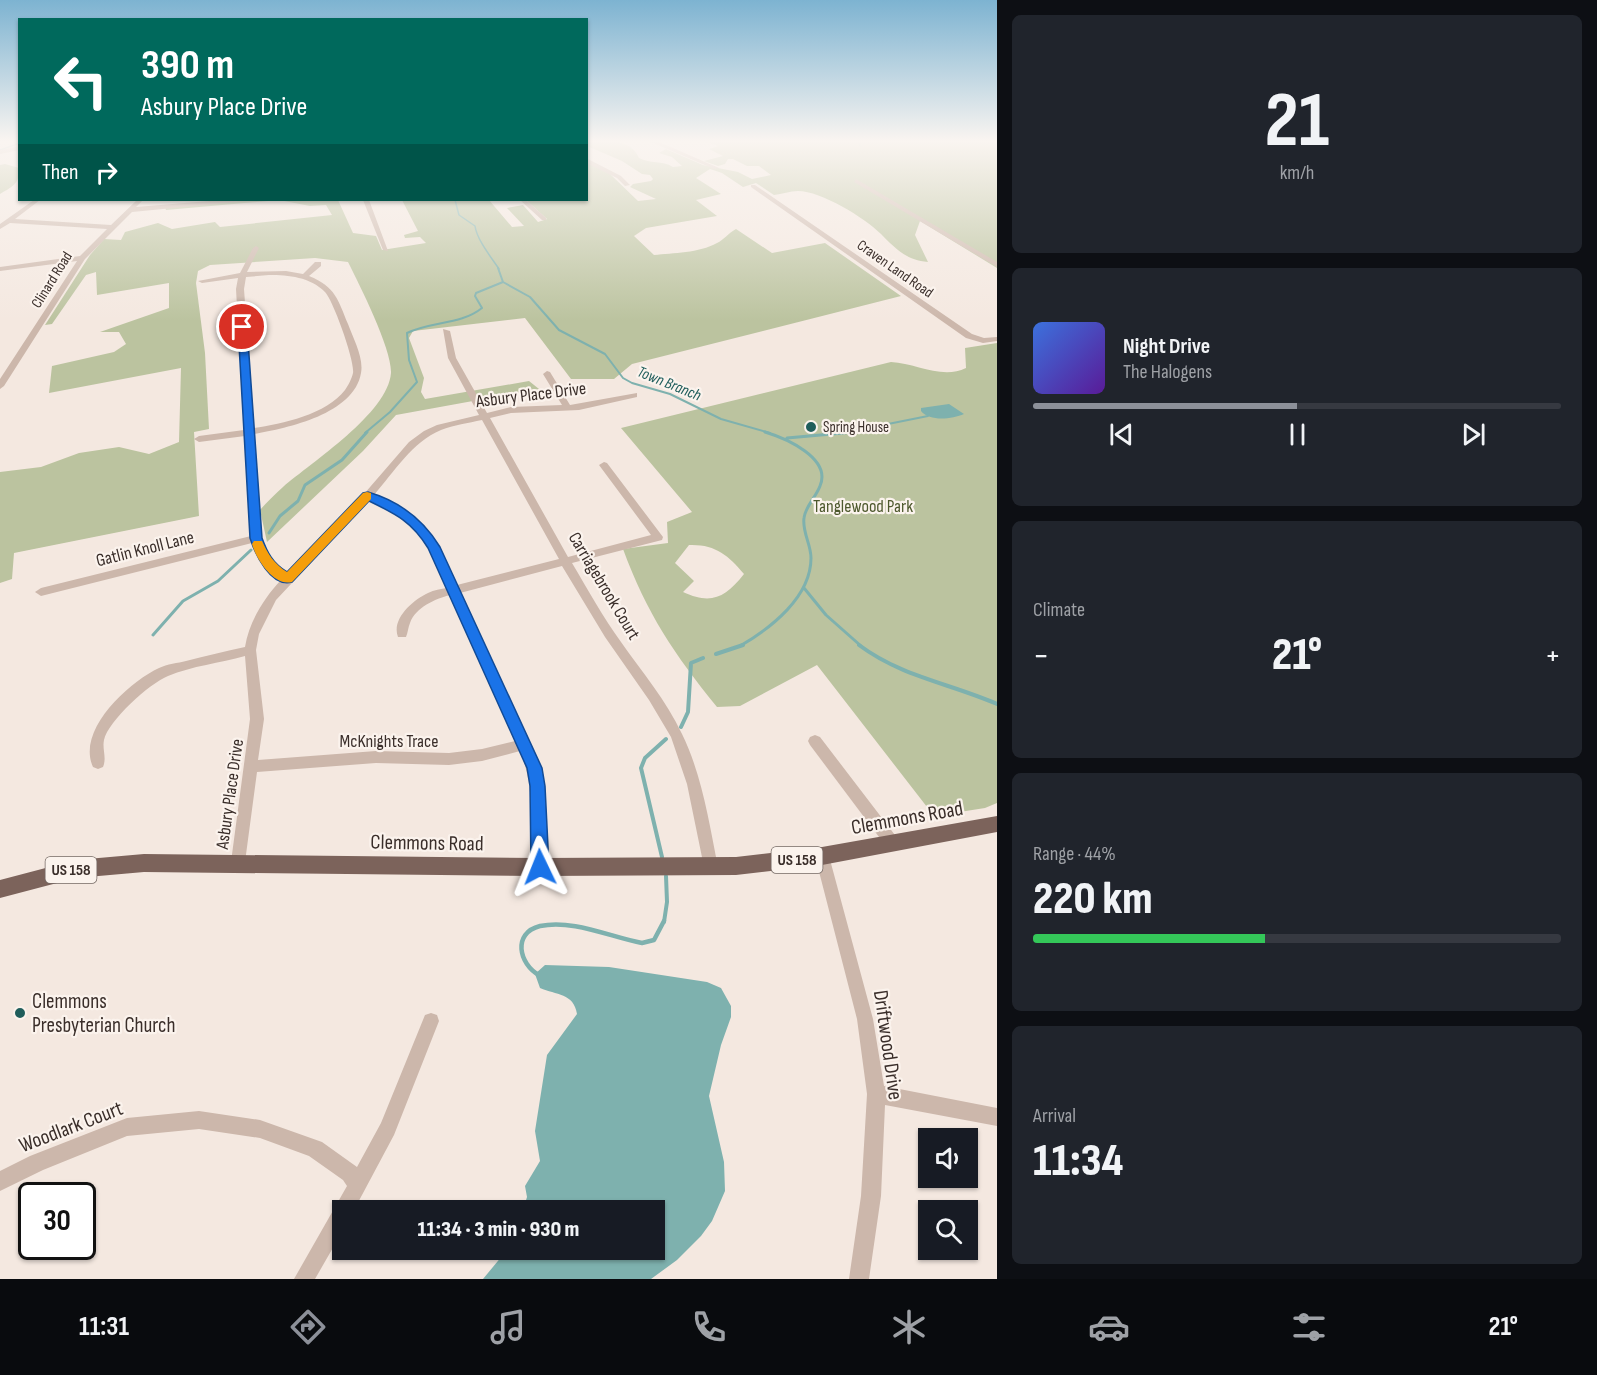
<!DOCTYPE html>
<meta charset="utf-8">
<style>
:root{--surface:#171b24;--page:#20242c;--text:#f1f3f6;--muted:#9ea1a6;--line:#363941;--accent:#8c9099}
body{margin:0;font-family:"Sofia Sans Condensed",sans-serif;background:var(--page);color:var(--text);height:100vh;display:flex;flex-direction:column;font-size:22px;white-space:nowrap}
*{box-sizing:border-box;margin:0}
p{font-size:20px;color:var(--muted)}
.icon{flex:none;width:33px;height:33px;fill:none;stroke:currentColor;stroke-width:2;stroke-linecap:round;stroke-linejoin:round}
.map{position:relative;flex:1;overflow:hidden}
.details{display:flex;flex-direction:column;gap:15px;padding:15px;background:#0d0f14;width:600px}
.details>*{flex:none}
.hud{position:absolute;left:18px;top:18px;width:570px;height:183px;border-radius:0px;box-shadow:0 2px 4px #0004;background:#00695c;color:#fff;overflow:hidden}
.buttons{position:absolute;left:918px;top:1128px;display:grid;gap:12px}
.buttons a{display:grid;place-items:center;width:60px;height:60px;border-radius:0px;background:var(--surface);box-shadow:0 2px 4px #0004;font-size:30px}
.speed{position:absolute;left:18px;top:1182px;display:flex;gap:12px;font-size:30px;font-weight:700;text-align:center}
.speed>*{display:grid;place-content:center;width:78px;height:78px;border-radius:50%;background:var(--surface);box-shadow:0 2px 4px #0004;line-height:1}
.speed .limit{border:3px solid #111;border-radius:9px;background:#fff;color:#111}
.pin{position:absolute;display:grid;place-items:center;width:51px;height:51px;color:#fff;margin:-26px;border:3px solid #fff;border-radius:50%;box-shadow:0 2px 6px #0007}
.me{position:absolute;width:66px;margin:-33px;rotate:358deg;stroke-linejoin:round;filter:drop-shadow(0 0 4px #0008)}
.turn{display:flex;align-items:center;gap:21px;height:126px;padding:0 24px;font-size:27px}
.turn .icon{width:78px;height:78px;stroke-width:2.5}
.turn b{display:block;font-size:42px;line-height:51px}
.then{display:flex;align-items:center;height:57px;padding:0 24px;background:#0003;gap:12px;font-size:22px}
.big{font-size:45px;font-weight:800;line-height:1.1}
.details .tile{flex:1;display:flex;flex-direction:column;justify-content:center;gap:9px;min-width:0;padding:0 21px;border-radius:9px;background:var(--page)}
.details .dial{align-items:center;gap:0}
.dial b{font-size:78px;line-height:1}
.song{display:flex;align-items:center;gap:18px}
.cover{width:72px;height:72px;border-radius:9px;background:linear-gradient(135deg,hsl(220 70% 55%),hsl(270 70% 35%))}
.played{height:6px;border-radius:3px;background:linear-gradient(90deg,var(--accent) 50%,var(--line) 50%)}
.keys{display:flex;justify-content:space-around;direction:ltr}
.heat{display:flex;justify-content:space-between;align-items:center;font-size:33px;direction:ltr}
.charge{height:9px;border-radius:4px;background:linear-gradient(90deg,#34c759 44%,var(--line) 0)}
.trip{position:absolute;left:332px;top:1200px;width:333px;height:60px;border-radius:0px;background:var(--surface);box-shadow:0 2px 4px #0004;font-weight:800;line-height:60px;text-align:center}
.dock{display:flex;height:96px;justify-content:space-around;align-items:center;background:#090b0e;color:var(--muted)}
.dock .icon{width:42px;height:42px}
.dock .current{color:var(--accent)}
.dock b{font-size:27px;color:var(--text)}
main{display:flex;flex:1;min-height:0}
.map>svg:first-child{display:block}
.green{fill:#bbc39f;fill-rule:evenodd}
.water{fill:#7eb1ae}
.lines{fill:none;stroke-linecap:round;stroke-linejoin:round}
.stream-far4{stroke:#7eb1ae;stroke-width:1.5}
.stream-far3{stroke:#7eb1ae;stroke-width:2}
.stream-far2{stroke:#7eb1ae;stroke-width:3}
.stream-far1{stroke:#7eb1ae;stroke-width:4}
.stream{stroke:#7eb1ae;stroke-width:4.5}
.minor{fill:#ccb7ab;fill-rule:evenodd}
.major{fill:#7c635b;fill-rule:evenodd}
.route{fill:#1a73e8;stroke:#114b97;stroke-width:1.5}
.slow{fill:#f59e0b}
.poi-dot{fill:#1f5d5b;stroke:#fbf3ed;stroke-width:2}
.labels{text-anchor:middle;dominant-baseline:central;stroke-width:4.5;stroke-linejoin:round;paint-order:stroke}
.far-street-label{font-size:15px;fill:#3a2e2a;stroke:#fbf3ed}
.far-poi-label{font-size:15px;fill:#3a2e2a;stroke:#fbf3ed;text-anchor:start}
.far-water-label{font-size:16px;font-style:italic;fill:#1f5d5b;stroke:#fbf3ed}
.shield{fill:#fbf3ed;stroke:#746964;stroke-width:1.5}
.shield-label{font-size:16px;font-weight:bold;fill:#3a2e2a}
.street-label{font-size:18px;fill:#3a2e2a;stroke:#fbf3ed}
.park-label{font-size:18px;fill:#4e592e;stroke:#fbf3ed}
.near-street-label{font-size:21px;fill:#3a2e2a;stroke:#fbf3ed}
.near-poi-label{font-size:21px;fill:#3a2e2a;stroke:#fbf3ed;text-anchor:start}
</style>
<main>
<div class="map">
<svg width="997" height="1279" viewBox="0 0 997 1279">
<rect width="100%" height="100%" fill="#f4e8e0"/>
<!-- green -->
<path class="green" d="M587 142C606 142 630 137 639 158 650 164 662 160 673 167L682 166 672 157 659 153 666 149 703 165 738 172 752 179 771 175 759 166H747L733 159H728L725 164 718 166 704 161 723 156 709 149 718 146 708 142H997V268L920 221 915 235 928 262C906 260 896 249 881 234 865 218 821 191 798 191 790 191 782 194 774 195L756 183 743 187 722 173 710 169 696 178 721 194 696 200 717 216 646 228 634 236 654 255C673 253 699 253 717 243 724 240 728 233 736 229L772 253 825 243 901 296 632 364 614 379H571L525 318 413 331 409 338 424 378 421 392 425 399 529 381 539 389 396 415 363 451 267 542 260 510C267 502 275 494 283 487 312 462 388 413 391 373 392 349 360 286 348 262L315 258 210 265 198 271 196 283 205 353 209 429 194 432 199 516 14 553 12 579 0 583V472L41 467 79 453 119 447 149 454 179 442 181 368 49 393 52 366 114 352 126 344 119 332H100L169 308V283L97 295 96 272 86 275 52 324 45 325 90 255 104 239 121 240 125 232 158 223 172 229 215 222 220 227 332 215 326 205 310 206 279 200 166 210 165 207 250 200H338L353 233 376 236 382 250 426 243 420 237 405 238 404 235 418 231 402 200H489L512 227 524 226 507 208 523 205 538 222 547 219 526 200H586L587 161 609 173 638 201 656 199 630 187 633 184 651 181 653 179 650 175 642 174 622 161 587 146Z
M5 164 19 168C20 184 12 187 0 194V165Z
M997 343V803L985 808 934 816 817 665 740 706 717 707C674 654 647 614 623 549L668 543 667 522 692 512 621 428 891 362C916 363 942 380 966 368L965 348ZM689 545C715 544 728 555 744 574 725 598 711 605 683 592L694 581 675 563Z"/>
<!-- water -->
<path class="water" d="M949 404 964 414C952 419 930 422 921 411V408Z
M545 965 609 967 707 982 721 988 731 1006V1017L721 1045 709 1096 724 1162 725 1191 712 1221 701 1236 677 1260 651 1279H483L507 1250H654V1210H523L527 1197 525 1186 540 1161 535 1131 547 1055 577 1014C574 993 556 995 540 988L535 974Z"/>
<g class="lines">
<!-- stream-far4 -->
<path class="stream-far4" d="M859 142 860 146
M0 150 20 143
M455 200 459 215 475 226C477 240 491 257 499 269"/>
<!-- stream-far3 -->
<path class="stream-far3" d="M498 268 503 282 530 297 559 330 605 354 623 378 632 383 670 394 721 419 770 433
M365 433 390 412 417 382 409 360 407 333C431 321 461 325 482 308L475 296 476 293 503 282
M843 433 928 416"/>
<!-- stream-far2 -->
<path class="stream-far2" d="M787 438 854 432
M269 533 280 516 298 501 305 485 342 460 367 432
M804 588 826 615 861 646
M153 635 183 601 218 581 251 550
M740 646C771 628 811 597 811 558 811 544 802 532 804 518 805 507 816 497 820 486 832 458 785 438 765 432"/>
<!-- stream-far1 -->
<path class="stream-far1" d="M859 645C902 677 949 683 997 704
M716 654 743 645
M681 727 688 712 691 663 703 658
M662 857 641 768 645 758 666 739
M664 922 667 902 666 876"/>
<!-- stream -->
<path class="stream" d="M539 975C519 964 512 933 540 926 573 919 610 937 642 943L654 940 664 921"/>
<!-- minor -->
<path class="minor" d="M651 142H659L719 168 714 169Z
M20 146V150L0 154V150Z
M586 158 621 176 630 185 625 186 617 178 586 163Z
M856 179 997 262V267L854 182Z
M751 185H755L972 334 984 338 997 337V341L983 343 966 338 751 187Z
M34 200H40L15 219 111 225 137 200H143L136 207 221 200H239L236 202 132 212 85 259 4 386 0 389V379L77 261 0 271V267L80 256 107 229 10 223 0 229V224Z
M363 200H369L388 251 383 250Z
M520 200H526L546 218V220H542Z
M256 246 259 248 247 272 286 271 303 274 315 262H321V266L309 276C336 287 338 300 348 324 353 338 364 358 361 373 354 414 288 428 254 434L261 538 272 559 288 573 364 494 409 442 424 431 437 425 479 415 448 358 443 329 450 331 456 358 487 413 511 407 562 405 543 374 547 371 550 372 570 405 637 393V397L579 410 511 413 490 418 568 557 651 535 599 465 604 462 607 463 663 537 662 540 572 563C588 590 603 617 621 642 642 672 666 700 682 734 702 775 709 822 718 867L716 872 711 874 706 872 704 867 687 784 671 737 649 700 605 637 562 566 460 593 541 768 544 786 547 867 545 872 540 874 535 872 533 867C531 828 535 787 520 751L482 761 449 765 376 763 257 772 245 862 243 867 238 869 233 867 231 862 250 719 245 656C220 663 192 666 168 676 150 683 108 721 104 740 102 749 107 758 103 767L98 769 93 767C76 730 129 682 159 668 167 664 178 663 186 661 206 656 225 651 245 647 249 622 264 598 281 580L264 564 252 543 41 596 35 592 41 588 251 536 245 436 199 442 194 439 199 436 244 430 236 289 238 278 202 283 198 281 240 273 253 248ZM269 275C289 275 310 277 325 292 333 300 355 361 353 373 352 378 348 386 345 390 327 414 282 424 254 428L244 289 246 277ZM482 420 559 559 457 585C434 535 426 519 374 495 394 472 412 442 441 430 454 425 468 423 482 420ZM369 501C419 524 426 540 447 588 441 589 434 590 428 593 413 600 391 619 398 637H406C408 632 408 628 410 623 416 607 435 599 450 595L515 741 482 749 449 753 376 751 258 760 264 719 256 650 259 634 276 600Z
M815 735 820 737 898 839 900 844 898 849 893 851 888 849 810 745 808 741 810 737Z
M822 849 827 851 829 856 873 1019 884 1086 997 1108V1126L885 1105 881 1196 869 1279H849L861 1196 867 1094 857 1019 815 856 817 851Z
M431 1013 437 1015 439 1021 394 1135 354 1210H342V1232L315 1279H294L347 1186 343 1180 309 1156 260 1138 199 1129 127 1136 43 1170 0 1191V1171L30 1156 127 1118 199 1111 260 1120 322 1142 357 1167 381 1123 425 1015Z"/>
<!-- major -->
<path class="major" d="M997 816V832L822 865 736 875 540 876 144 872 76 878 0 898V880L76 860 144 854 540 858 736 857 822 847Z"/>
</g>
<!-- sky -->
<linearGradient id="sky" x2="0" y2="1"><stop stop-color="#7db3d1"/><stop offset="0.44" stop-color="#faf5f1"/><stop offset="1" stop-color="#faf5f1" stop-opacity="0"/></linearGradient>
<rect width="997" height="321" fill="url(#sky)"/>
<!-- route -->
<path class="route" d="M242 324 247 327 262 538C267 552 273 564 287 572L363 493 368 492C399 501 423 519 440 547L542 768 545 786 549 867 546 873 540 876 534 873 531 867 530 786 527 768 428 548C412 522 396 514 369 501L292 582C271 588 255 554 250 538L238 327Z"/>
<!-- slow -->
<path class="slow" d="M367 492 371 493V499L292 582C274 587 256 559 252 544L254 541H262C268 554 274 564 287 572L363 493Z"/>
<!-- markers -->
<g class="poi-dot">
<circle cx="811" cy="427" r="6"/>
<circle cx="20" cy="1013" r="6"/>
</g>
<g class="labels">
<!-- far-street labels -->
<g class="far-street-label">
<text transform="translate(895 269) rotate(35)">Craven Land Road</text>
<text transform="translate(52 280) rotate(-58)">Clinard Road</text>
</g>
<!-- far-poi labels -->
<g class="far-poi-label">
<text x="823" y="427">Spring House</text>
</g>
<!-- far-water labels -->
<g class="far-water-label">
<text transform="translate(669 384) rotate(22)">Town Branch</text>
</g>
<!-- shield labels -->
<g class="shield">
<rect x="771.5" y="847" width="51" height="26" rx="4.5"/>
<rect x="45.5" y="857" width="51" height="26" rx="4.5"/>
</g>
<g class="shield-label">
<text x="797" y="860">US 158</text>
<text x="71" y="870">US 158</text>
</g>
<!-- street labels -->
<g class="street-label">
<text transform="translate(531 395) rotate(-7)">Asbury Place Drive</text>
<text transform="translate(145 549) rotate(-14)">Gatlin Knoll Lane</text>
<text transform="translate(604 586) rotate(59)">Carriagebrook Court</text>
<text x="389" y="741">McKnights Trace</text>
<text transform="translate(230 794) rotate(-82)">Asbury Place Drive</text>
</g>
<!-- park labels -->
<g class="park-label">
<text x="863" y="506">Tanglewood Park</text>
</g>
<!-- near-street labels -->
<g class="near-street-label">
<text transform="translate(907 818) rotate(-10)">Clemmons Road</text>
<text transform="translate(427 843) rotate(1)">Clemmons Road</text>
<text transform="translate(888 1045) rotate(82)">Driftwood Drive</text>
<text transform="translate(71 1127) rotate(-21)">Woodlark Court</text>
</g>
<!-- near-poi labels -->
<g class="near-poi-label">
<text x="32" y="1001">Clemmons<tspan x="32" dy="24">Presbyterian Church</tspan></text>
</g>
</g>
</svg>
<div class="buttons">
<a><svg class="icon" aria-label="sound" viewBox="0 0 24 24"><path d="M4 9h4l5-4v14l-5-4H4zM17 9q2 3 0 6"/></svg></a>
<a><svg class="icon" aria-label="search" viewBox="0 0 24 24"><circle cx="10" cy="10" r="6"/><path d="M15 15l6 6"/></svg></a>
</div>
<div class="speed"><div class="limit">30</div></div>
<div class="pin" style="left:242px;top:327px;background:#d93025"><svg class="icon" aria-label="arrive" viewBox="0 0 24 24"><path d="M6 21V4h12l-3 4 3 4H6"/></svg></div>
<svg class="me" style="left:540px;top:867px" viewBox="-20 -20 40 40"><path d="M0-17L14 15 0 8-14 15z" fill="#1a73e8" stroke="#fff" stroke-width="4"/></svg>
<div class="trip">11:34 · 3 min · 930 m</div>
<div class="hud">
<div class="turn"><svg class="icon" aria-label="left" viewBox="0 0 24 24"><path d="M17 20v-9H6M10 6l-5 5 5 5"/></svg><div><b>390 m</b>Asbury Place Drive</div></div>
<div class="then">Then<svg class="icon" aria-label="right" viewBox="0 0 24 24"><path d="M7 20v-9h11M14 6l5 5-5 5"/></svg></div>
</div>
</div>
<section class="details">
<div class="tile dial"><b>21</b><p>km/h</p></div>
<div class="tile">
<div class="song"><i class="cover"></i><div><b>Night Drive</b><p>The Halogens</p></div></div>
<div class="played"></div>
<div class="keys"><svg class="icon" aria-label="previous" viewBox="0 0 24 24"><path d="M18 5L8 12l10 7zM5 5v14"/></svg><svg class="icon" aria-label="pause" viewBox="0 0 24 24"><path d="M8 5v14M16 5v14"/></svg><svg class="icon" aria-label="next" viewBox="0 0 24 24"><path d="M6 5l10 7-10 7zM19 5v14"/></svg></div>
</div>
<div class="tile"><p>Climate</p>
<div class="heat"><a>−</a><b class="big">21°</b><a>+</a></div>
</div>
<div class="tile"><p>Range · 44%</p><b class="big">220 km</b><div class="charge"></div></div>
<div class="tile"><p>Arrival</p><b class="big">11:34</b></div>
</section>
</main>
<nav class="dock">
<b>11:31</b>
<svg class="icon current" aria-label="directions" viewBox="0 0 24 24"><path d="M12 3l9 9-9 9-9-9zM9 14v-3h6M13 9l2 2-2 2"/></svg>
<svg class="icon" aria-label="music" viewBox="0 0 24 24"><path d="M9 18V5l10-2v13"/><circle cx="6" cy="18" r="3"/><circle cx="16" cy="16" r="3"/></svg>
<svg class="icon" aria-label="phone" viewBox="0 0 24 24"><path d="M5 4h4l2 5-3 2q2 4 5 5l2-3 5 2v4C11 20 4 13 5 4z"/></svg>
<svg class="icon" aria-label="climate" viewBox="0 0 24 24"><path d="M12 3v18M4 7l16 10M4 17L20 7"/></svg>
<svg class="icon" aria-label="car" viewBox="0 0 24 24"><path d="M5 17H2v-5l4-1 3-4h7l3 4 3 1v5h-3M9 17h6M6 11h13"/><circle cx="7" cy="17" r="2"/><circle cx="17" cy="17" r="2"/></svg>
<svg class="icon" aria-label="filters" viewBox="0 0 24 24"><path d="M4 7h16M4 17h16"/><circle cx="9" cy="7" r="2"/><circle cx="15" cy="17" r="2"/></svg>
<b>21°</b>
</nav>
